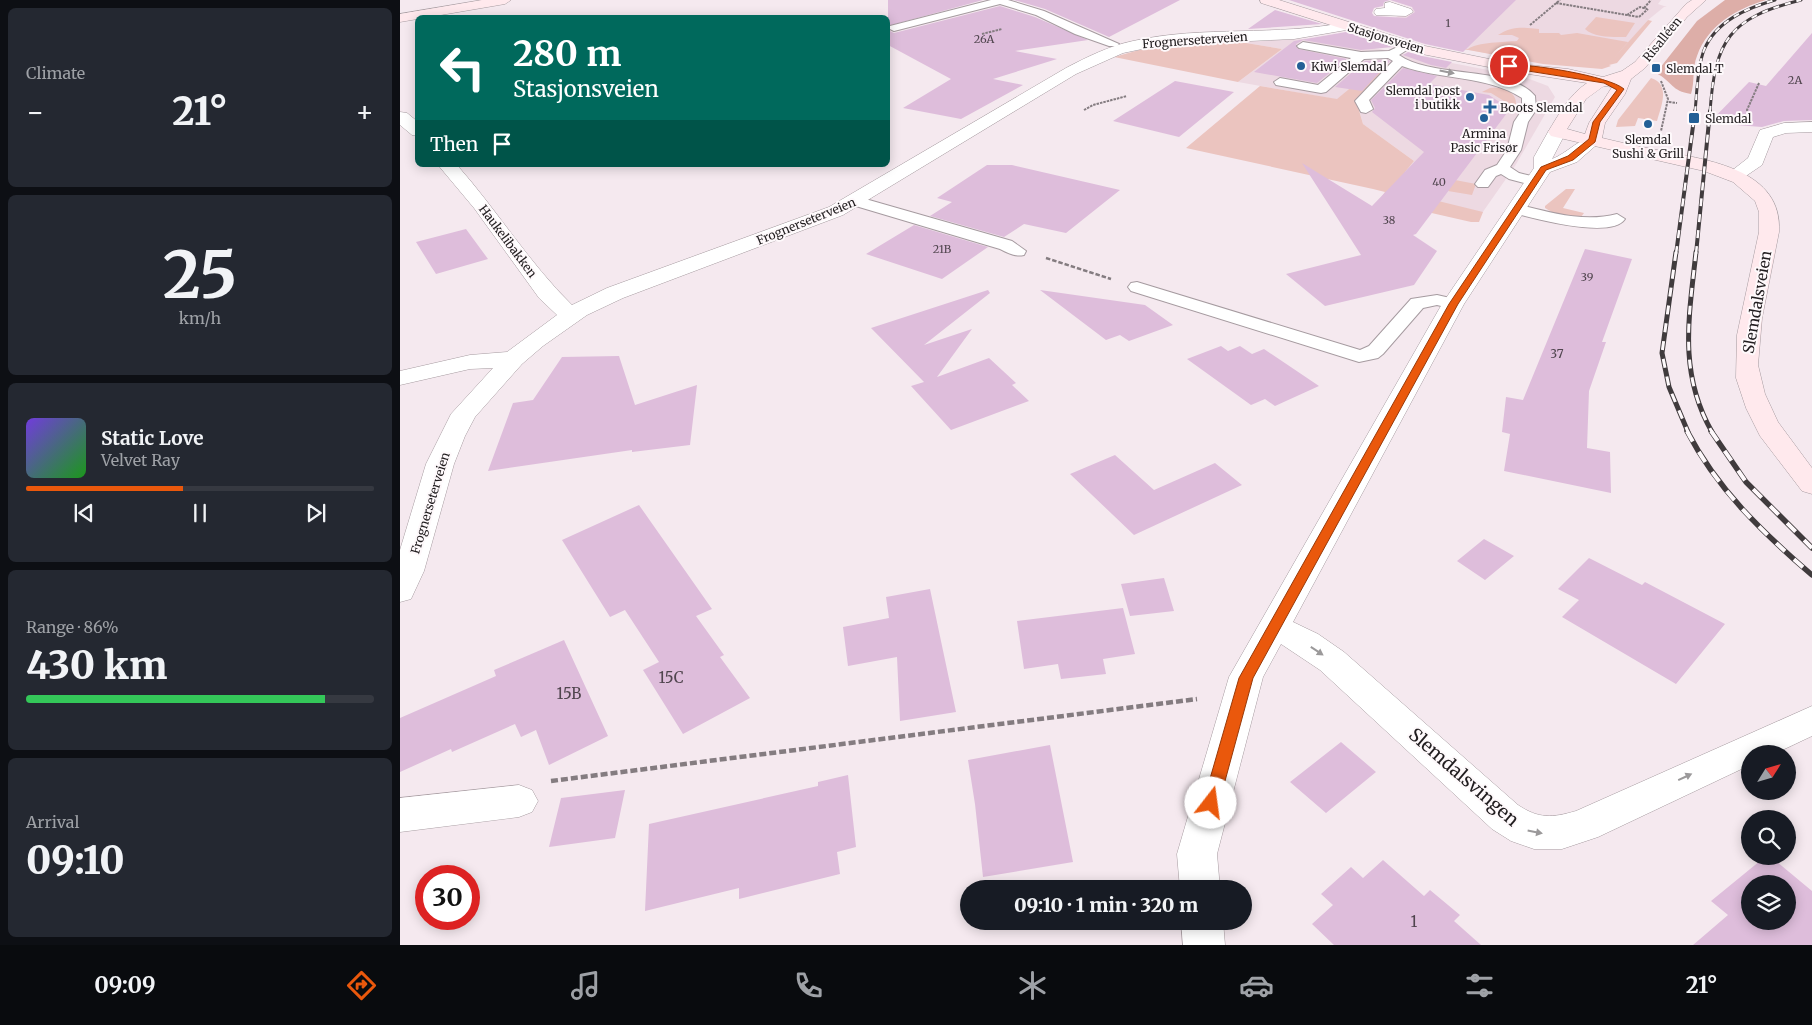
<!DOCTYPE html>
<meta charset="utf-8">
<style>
:root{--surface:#171b24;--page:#242831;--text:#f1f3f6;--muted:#9ea1a6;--line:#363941;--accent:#ea580c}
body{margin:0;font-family:Merriweather,serif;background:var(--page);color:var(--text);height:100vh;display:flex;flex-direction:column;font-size:19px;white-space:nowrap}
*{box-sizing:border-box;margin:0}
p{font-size:16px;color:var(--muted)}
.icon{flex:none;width:28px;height:28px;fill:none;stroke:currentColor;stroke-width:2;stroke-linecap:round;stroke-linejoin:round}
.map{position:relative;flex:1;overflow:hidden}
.side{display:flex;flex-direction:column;gap:8px;padding:8px;background:#0d0f14;width:400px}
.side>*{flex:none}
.guide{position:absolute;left:15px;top:15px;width:475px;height:152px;border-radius:8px;box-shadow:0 2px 12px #0003;background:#00695c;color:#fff;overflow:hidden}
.needle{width:32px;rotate:53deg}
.tools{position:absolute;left:1341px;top:745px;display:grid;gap:10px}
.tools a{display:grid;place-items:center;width:55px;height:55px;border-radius:50%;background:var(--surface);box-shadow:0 2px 12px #0003;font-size:25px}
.speed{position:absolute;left:15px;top:865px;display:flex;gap:10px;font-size:25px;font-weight:700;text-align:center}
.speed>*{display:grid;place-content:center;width:65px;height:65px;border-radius:50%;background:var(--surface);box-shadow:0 2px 12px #0003;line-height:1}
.speed .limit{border:8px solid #d22;background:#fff;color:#111}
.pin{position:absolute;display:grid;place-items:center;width:42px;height:42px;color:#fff;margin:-21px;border:2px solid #fff;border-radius:50%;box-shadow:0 1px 5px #0007}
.me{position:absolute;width:55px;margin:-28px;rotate:15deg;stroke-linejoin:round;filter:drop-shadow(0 0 4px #0008)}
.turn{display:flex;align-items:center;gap:18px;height:105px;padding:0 15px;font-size:22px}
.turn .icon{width:65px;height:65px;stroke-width:2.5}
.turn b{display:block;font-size:35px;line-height:42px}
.then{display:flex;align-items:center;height:48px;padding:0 15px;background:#0003;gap:10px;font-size:19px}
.big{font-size:38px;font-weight:800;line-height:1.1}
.side .card{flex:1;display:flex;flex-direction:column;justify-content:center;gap:8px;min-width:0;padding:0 18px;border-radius:8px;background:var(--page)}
.side .dial{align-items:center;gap:0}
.dial b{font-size:65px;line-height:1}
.song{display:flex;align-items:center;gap:15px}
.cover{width:60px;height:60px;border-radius:8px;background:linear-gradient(135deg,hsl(260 70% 55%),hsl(120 70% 35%))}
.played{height:5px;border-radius:2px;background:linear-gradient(90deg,var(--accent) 45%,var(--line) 45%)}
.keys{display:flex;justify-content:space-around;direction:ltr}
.heat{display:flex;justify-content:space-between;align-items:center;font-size:28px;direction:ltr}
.charge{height:8px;border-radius:4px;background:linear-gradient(90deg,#34c759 86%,var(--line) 0)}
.trip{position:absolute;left:560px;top:880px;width:292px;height:50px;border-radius:25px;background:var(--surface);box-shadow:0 2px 12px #0003;font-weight:800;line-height:50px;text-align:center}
.tabs{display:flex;height:80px;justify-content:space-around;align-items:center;background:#090b0e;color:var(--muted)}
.tabs .icon{width:35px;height:35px}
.tabs .on{color:var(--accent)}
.tabs b{font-size:22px;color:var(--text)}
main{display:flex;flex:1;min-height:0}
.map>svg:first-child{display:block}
.built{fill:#edd9e2}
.green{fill:#ebc4bf}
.forest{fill:#ddaea8}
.building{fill:#debddb;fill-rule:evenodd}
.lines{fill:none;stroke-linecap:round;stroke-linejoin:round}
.lane-casing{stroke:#a69ba0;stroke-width:2}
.street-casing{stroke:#a69ba0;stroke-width:1}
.secondary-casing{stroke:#a69ba0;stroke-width:1}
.path-far2{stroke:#847c80;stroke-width:2;stroke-dasharray:2.5 1;stroke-linecap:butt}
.path-far1{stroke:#847c80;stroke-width:2.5;stroke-dasharray:4.5 2;stroke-linecap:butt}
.path{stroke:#847c80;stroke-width:4.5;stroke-dasharray:7 3;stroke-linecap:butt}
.lane{fill:#fff;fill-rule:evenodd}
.street{fill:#fff;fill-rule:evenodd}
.secondary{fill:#ffe9ed;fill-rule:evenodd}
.rail-far3-casing{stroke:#403b3d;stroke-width:3}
.rail-far2-casing{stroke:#403b3d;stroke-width:4}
.rail-far1-casing{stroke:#403b3d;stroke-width:5}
.rail-casing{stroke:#403b3d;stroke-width:5.5}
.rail-far3{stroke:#fef9fb;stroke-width:2;stroke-dasharray:6;stroke-linecap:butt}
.rail-far2{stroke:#fef9fb;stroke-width:2.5;stroke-dasharray:8;stroke-linecap:butt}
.rail-far1{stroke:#fef9fb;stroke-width:3;stroke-dasharray:9;stroke-linecap:butt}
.rail{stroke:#fef9fb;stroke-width:4;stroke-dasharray:12;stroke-linecap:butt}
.oneway{fill:#9b999a}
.route{fill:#ea580c;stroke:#983908}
.poi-dot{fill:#225f96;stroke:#fef9fb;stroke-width:2}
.labels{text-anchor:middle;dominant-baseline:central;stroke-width:4;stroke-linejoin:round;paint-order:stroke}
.far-number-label{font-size:11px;fill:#50454e}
.far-street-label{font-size:12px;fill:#211d1f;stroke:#fef9fb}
.far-poi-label{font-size:12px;fill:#211d1f;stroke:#fef9fb;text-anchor:start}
.number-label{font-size:12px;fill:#50454e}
.street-label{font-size:15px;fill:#211d1f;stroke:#fef9fb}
.near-number-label{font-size:15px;fill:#50454e}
.near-street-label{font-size:18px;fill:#211d1f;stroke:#fef9fb}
</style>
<main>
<section class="side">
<div class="card"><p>Climate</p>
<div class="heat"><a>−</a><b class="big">21°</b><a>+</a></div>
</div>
<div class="card dial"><b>25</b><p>km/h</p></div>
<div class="card">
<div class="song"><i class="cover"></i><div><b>Static Love</b><p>Velvet Ray</p></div></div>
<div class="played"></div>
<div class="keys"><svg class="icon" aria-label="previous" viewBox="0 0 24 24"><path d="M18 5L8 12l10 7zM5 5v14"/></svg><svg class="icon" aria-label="pause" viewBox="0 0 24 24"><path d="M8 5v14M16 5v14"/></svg><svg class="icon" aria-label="next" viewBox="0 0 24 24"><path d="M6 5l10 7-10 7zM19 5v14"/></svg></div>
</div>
<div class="card"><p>Range · 86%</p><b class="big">430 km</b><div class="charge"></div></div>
<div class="card"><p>Arrival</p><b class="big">09:10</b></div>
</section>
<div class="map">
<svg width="1412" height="945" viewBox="0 0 1412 945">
<rect width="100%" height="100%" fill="#f5e9ef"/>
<!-- built -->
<path class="built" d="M1022 0H1261L1258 4 1267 7H1264L1248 20 1216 57 1209 62 1142 63 1047 46 981 28 998 16 1013 13 1011 9Z
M923 38 1124 77 1148 86 1155 97 1115 166 1080 216 986 193 1014 161 963 124 957 103 838 82 882 49 840 42Z"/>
<!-- green -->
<path class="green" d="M1196 17 1235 23 1226 37C1214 37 1194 38 1185 29Z
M1248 20 1252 21 1217 63 1209 65 1211 66 1202 69 1143 64 1047 46 1068 49C1077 42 1105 42 1117 41L1119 38 1112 35H1098C1111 26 1124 27 1139 29V33H1159L1161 35 1177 33 1228 42 1213 59Z
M840 42 882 49 838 82 714 57 750 47Z
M985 63 992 65 956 100 963 124 1014 161 1005 172 1026 198 1083 212 1079 222H1071L979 201 985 192 973 189 786 148 860 86 937 99 965 76Z
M1251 78C1271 84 1261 107 1257 121L1238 118 1235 126 1216 127 1218 120Z
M1090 88C1102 87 1117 91 1116 105L1112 106 1091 93 1082 92Z
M1055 180 1076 184 1072 195 1048 191Z
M1166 189H1175L1163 208 1184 213 1181 217 1155 214 1145 208V206Z"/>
<!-- forest -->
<path class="forest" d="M1325 0H1366C1336 9 1308 25 1297 56 1292 68 1295 82 1291 94 1271 91 1273 82 1256 73L1297 21Z"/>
<!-- building -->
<path class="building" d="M488 0H583L488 26Z
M614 0H780L709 37 645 9Z
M889 0H1116L1063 52 1025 44ZM990 0 1012 7 1015 12 1006 18 974 16 972 13 974 8 983 6 984 2Z
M600 6 635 17 688 40 615 51 657 59 593 79 623 85 561 119 503 108 551 79 488 45V30L494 33Z
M875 10 922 24 848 29Z
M946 32 993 47 961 50 903 40 896 44 898 49 947 59 917 83 854 72 894 41Z
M1412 33V120L1384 121 1362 127 1309 123 1349 82 1366 86Z
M1008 52 1022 56 1052 62 1046 68 1031 65 1003 55Z
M988 60 990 61 962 91 935 87 965 61Z
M1003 68 1037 76 1029 84 1089 95 1110 109 1016 234 1013 235 1037 251 1014 285 925 306 886 274 961 255 902 163 972 206 1024 152 972 112 975 108 971 100Z
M775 81 834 92 779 137 713 121Z
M587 165H612L720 190 666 233 624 224 604 237 530 216 552 202 537 198Z
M514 225 588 247 542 279 466 254Z
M66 229 88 259 36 274 16 242Z
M1185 249 1232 259 1202 342H1206L1189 391 1187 448 1210 452 1211 493 1104 471 1110 434 1102 432 1106 397 1123 400Z
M588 290 590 293 524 345 572 329 537 377 589 358 616 383 612 385 629 401 551 430 511 386 524 382 471 328Z
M640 290 745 305 773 325 729 341 720 335 706 340Z
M821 346 828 351 840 346 852 354 864 349 919 386 875 406 865 399 851 405 787 359Z
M219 356 235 405 297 385 290 445 232 452V450L88 471 113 403 133 400 162 357Z
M715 455 754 490 815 463 842 485 734 535 670 474Z
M239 505 312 609 296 616 324 655 320 657 350 698 283 734 243 670 259 662 225 610 210 617 162 540Z
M1084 539 1114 556 1085 580 1057 561Z
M1189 558 1242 585 1245 582 1325 624 1276 684 1162 617 1179 600 1158 589Z
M764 578 774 611 730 616 721 584Z
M530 589 556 712 500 721 497 657 448 666 443 627 489 618 486 597Z
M723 608 735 654 703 659 706 674 661 679 658 664 624 669 617 621Z
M164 640 208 736 149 765 136 730 121 737 115 724 52 752 51 749 0 772V718L96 676 94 670Z
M941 742 976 772 926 813 890 782Z
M650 745 673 862 583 877 575 804 568 760Z
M448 775 456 847 437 852 440 874 339 899V888L245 911 249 824 418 786V782Z
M225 790 215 838 149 847 161 798Z
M1366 856H1370L1412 891V945H1293L1328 915 1311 901ZM1350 884H1388V921H1350Z
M983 860 1024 896 1030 890 1060 915 1054 921 1081 945H934L912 924 933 905 921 894 951 867 963 878Z"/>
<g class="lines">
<defs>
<path id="lane" d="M591 0H608L644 11 719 44 717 46H709L675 34 636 15 600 4 494 31 488 28 490 26Z
M903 42 961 52 989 51 1004 44 1010 48 999 55C1032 79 1110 65 1135 96L1136 110 1128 122 1121 150 1110 167 1119 173 1140 178 1143 181 1135 186 1109 179 1101 174 1096 176 1088 187H1078L1075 184 1085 170 1097 165 1107 150 1114 122 1122 110V98C1086 75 1041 80 1002 66L969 100 973 109 966 113 961 112 955 101 993 61 988 58 964 59 926 92 921 93 876 85 874 82 880 78 918 85 951 58 899 48 897 46Z
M455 196 612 241 626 251 624 255C615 257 608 253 600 249L449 204 447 201 449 198Z
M1116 204C1149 212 1183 223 1217 214L1225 219C1211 240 1132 218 1110 212L1108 209 1110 206Z
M737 282 960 350 969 346 1011 299 1037 295 1059 300 1062 304 1059 308 1053 309 1037 305 1023 308 983 354 978 358 959 362 731 291 728 287 731 283Z"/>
<path id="street" d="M990 2 1011 9 1013 12 1006 16 976 15 974 12 976 9 985 8V3Z
M947 22 954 26 952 29 894 39 761 45 723 53 676 74 443 215 223 298 187 315 143 346 122 364 75 417 65 436 54 464 24 571 11 599 0 602V550L26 464 51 414 93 368 70 369 0 385V371L70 355 107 352 157 315 139 298 74 208 38 165H57C97 210 129 263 172 305L207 288 429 207 666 68C687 57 709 46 733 41 804 25 876 37 947 22Z
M0 112 7 113 18 122V136L12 135 0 125Z
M1412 122V132L1386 133 1373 137 1362 165 1340 180H1328L1325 176 1348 158 1360 130 1384 123Z
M1157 127 1163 128 1166 132 1152 159C1168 153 1185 133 1199 136L1202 140 1177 162 1150 172 1064 304 893 622 918 634 944 652 1118 805C1139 819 1152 818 1176 811L1412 706V736L1374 754H1350V765L1198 837 1162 849H1134L1111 841 1092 829 920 670 881 644 863 677 817 854 820 889H780L777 854 829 677 1042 304 1134 168V157L1148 132 1151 128Z
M119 785 132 790 138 801 132 812 119 817 0 832V798Z
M781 921H823L825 945H783Z"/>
<path id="secondary" d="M82 0H111L105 4 0 22V14Z
M860 0H879L1025 46 1109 63 1168 69 1203 77 1222 71 1235 62 1286 4 1292 0H1306L1287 17 1245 68 1231 79 1225 94 1205 123 1202 138C1222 143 1242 147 1262 151 1309 160 1383 170 1379 232L1362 318 1358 365 1365 394 1378 422 1412 468V494L1402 491 1360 436 1346 408 1336 378 1337 335 1359 232V212L1355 201 1333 182 1304 171 1151 136 1148 132C1159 114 1169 95 1187 83L1109 71 1022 54 861 3ZM1204 86 1212 87 1189 123 1185 134 1167 129 1186 99Z"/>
</defs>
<!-- lane casing -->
<use href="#lane" class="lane-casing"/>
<!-- street casing -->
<use href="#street" class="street-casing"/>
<!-- secondary casing -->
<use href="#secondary" class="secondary-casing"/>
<!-- path-far2 -->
<path class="path-far2" d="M1156 3 1239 17
M1244 8 1251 0
M1227 15 1240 7 1247 9
M1239 17 1248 9
M1130 25 1160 0
M582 34 602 29
M1261 81 1268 99 1261 131
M1269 102 1277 103
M684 110 693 105 727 96
M1349 114 1347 110 1359 83
M1329 118 1341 121
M1067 151 1074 153"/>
<!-- path-far1 -->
<path class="path-far1" d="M646 258 711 279"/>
<!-- path -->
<path class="path" d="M151 781 797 699"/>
<!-- lane -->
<use href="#lane" class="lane"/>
<!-- street -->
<use href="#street" class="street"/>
<!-- secondary -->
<use href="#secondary" class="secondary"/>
<defs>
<path id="rail-far3" d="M1295 112C1297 93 1297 68 1304 50 1316 21 1347 8 1375 0
M1310 112C1315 40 1329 18 1401 0"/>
<path id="rail-far2" d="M1276 254 1295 111
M1296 254 1310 111"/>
<path id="rail-far1" d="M1276 252 1262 353 1269 387 1288 432
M1296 252C1289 317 1278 372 1312 432"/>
<path id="rail" d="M1287 431C1317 489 1363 533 1412 575
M1311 431 1346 482 1412 548"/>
</defs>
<!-- rail-far3 casing -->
<use href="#rail-far3" class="rail-far3-casing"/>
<!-- rail-far2 casing -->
<use href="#rail-far2" class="rail-far2-casing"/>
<!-- rail-far1 casing -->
<use href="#rail-far1" class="rail-far1-casing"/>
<!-- rail casing -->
<use href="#rail" class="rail-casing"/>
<!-- rail-far3 -->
<use href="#rail-far3" class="rail-far3"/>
<!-- rail-far2 -->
<use href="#rail-far2" class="rail-far2"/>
<!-- rail-far1 -->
<use href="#rail-far1" class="rail-far1"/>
<!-- rail -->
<use href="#rail" class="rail"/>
</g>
<!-- one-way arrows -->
<defs><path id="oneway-solid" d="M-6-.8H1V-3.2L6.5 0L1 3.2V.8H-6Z" transform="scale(1.25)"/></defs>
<g class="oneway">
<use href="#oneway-solid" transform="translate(1047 72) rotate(11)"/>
<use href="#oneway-solid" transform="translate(917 651) rotate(34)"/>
<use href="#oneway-solid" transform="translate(1285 777) rotate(-25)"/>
<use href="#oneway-solid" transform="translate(1135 832) rotate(11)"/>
</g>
<!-- route -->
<path class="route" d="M1107 65C1128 63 1209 76 1224 89L1200 122 1195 142 1173 160 1146 170 1058 304 853 678 819 803 816 807 811 809 805 807 803 803 839 678 1049 304 1141 167 1168 156 1189 139 1193 122 1217 90 1204 83 1109 68Z"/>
<!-- markers -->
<g class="poi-dot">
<circle cx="901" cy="66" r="5"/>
<rect x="1251" y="63" width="10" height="10" rx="2.5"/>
<circle cx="1070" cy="97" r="5"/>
<path d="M1087.5 99.5h5v5h5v5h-5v5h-5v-5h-5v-5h5z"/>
<circle cx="1084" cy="118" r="5"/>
<rect x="1288" y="112" width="12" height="12" rx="2.5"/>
<circle cx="1248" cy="124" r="5"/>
</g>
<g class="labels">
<!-- far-number labels -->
<g class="far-number-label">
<text x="1048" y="23">1</text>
<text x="584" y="39">26A</text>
<text x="1395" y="80">2A</text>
<text x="1039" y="182">40</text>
<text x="989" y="220">38</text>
<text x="542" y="249">21B</text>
<text x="1187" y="277">39</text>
</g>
<!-- far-street labels -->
<g class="far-street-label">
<text transform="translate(986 38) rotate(17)">Stasjonsveien</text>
<text transform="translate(1262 39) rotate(-51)">Risalléen</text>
<text transform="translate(795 40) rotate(-4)">Frognerseterveien</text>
<text transform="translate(406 221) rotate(-22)">Frognerseterveien</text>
<text transform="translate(108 241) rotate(53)">Haukelibakken</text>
<text transform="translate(30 503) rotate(-73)">Frognerseterveien</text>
</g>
<!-- far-poi labels -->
<g class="far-poi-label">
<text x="911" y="66">Kiwi Slemdal</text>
<text x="1266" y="68">Slemdal T</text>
<text x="1060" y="90" text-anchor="end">Slemdal post<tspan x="1060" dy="14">i butikk</tspan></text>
<text x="1100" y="107">Boots Slemdal</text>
<text x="1305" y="118">Slemdal</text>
<text x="1084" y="133" text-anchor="middle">Armina<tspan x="1084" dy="14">Pasic Frisør</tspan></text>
<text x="1248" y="139" text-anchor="middle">Slemdal<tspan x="1248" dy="14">Sushi &amp; Grill</tspan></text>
</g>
<!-- number labels -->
<g class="number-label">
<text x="1157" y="353">37</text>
</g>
<!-- street labels -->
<g class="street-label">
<text transform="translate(1357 302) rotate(-80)">Slemdalsveien</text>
</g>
<!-- near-number labels -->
<g class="near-number-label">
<text x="271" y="677">15C</text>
<text x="169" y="693">15B</text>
<text x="1014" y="921">1</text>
</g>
<!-- near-street labels -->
<g class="near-street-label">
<text transform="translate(1064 777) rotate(41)">Slemdalsvingen</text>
</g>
</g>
</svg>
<div class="tools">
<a><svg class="needle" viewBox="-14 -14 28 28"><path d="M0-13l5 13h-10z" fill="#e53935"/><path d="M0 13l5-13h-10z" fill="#9ea1a6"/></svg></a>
<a><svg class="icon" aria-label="search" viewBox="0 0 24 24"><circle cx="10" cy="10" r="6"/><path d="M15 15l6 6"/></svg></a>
<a><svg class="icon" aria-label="layers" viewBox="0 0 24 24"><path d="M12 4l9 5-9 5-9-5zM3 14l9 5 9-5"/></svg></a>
</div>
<div class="speed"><div class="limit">30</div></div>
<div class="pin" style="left:1109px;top:66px;background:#d93025"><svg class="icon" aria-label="arrive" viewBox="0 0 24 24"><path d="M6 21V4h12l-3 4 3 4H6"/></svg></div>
<svg class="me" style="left:811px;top:803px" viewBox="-20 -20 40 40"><circle r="19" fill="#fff"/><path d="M0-13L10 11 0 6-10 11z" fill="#ea580c"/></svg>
<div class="trip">09:10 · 1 min · 320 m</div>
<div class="guide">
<div class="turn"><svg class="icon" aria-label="left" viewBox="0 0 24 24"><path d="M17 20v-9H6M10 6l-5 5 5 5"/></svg><div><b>280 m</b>Stasjonsveien</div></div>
<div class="then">Then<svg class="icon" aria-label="arrive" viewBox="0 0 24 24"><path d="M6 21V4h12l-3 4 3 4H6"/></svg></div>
</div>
</div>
</main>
<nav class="tabs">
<b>09:09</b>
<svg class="icon on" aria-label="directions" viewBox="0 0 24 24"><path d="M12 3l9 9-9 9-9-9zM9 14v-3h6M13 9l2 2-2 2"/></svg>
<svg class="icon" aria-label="music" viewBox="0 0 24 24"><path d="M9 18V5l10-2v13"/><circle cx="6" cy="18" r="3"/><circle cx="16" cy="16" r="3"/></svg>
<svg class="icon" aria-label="phone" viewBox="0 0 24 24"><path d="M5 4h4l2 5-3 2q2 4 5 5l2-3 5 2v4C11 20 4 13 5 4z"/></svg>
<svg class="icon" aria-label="climate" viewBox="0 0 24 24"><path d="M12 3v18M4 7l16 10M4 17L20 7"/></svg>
<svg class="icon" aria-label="car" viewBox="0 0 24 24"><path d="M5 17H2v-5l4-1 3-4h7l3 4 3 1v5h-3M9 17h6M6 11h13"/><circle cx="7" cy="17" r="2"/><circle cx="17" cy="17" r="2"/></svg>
<svg class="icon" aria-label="filters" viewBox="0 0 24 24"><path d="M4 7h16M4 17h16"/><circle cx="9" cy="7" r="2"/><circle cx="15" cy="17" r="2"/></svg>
<b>21°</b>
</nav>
